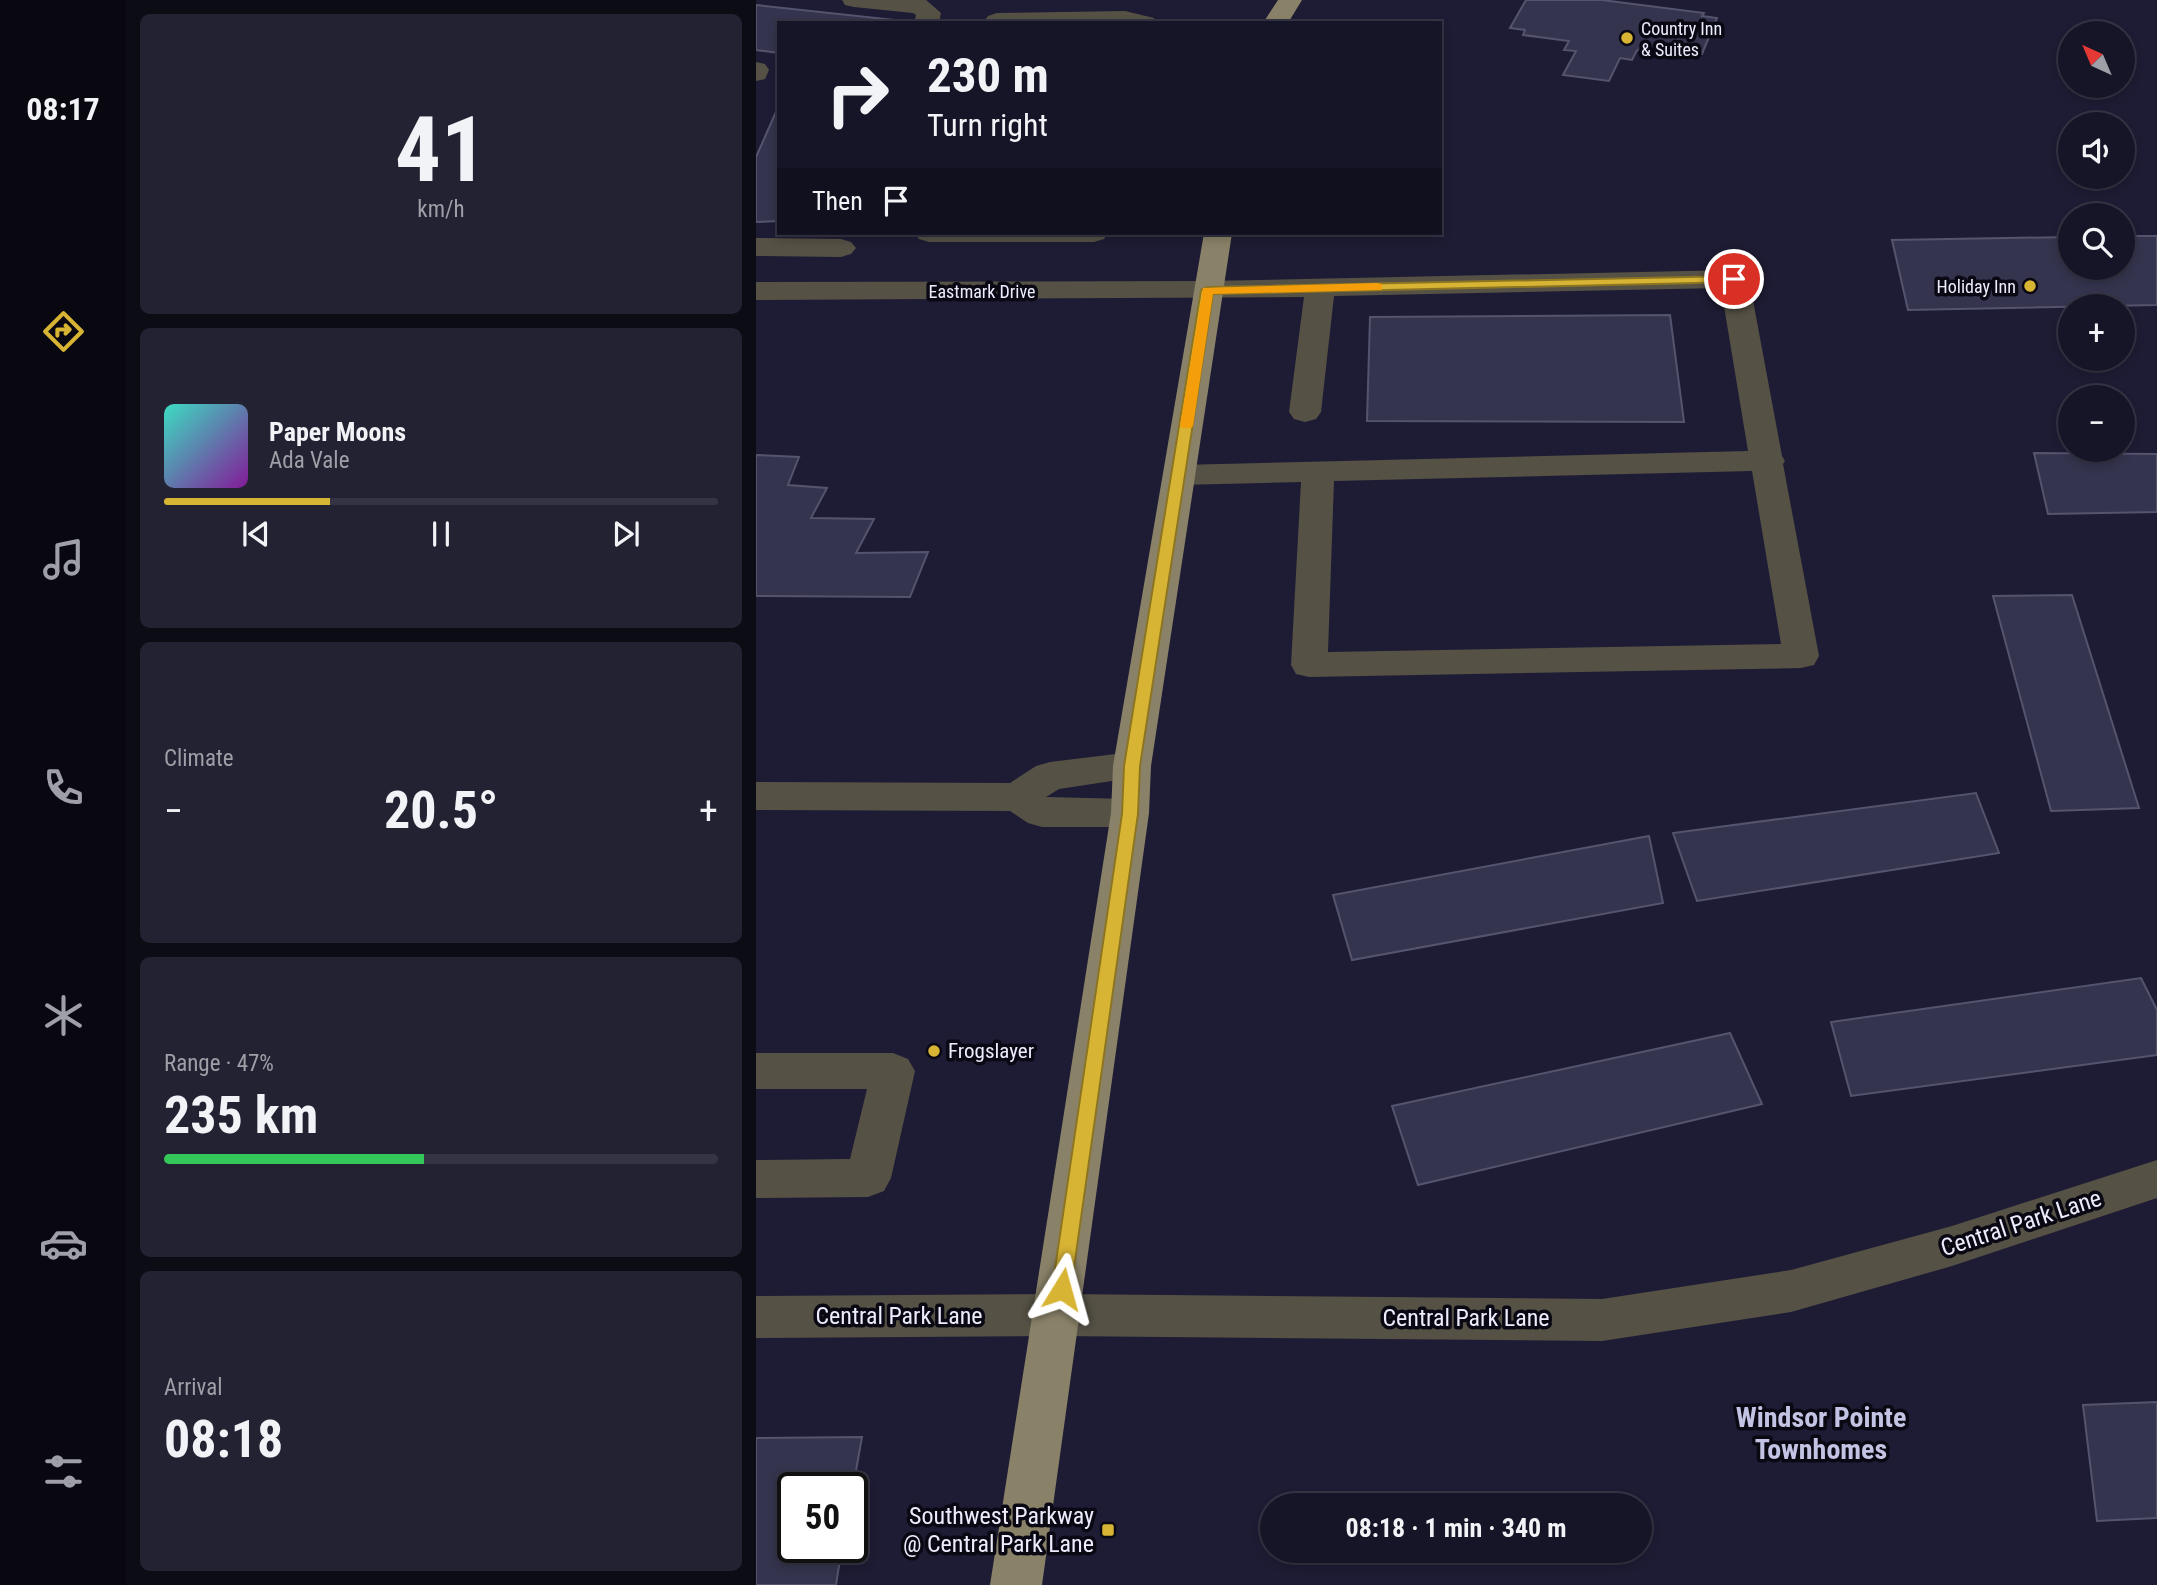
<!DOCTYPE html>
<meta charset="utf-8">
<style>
:root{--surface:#161527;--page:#232233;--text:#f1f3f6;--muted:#9e9fa7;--line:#353444;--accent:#d8b434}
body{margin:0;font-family:"Roboto Condensed",sans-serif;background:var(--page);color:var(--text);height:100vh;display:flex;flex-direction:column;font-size:26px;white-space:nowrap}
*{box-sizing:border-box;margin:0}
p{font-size:23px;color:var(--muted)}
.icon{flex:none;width:38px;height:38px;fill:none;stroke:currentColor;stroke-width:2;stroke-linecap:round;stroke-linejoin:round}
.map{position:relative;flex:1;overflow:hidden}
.panel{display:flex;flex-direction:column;gap:14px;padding:14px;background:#0c0c15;width:630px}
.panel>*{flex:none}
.top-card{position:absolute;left:21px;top:21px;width:665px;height:214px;border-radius:0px;box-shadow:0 4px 10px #0003,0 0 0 2px var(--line);background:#161527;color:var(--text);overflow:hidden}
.needle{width:46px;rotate:316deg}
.tools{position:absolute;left:1302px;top:21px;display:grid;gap:14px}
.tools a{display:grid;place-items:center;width:77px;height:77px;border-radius:50%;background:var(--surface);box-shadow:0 4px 10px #0003,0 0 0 2px var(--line);font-size:35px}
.speed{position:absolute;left:21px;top:1472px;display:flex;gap:14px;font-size:35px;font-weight:700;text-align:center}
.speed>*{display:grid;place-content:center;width:91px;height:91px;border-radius:50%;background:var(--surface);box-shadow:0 4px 10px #0003,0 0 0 2px var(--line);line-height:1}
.speed .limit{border:4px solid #111;border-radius:10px;background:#fff;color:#111}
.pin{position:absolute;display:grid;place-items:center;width:60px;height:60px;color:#fff;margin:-30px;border:4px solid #fff;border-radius:50%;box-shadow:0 2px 7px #0007}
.me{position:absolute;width:77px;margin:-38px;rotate:8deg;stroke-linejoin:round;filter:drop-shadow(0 0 5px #0008)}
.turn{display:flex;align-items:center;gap:24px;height:147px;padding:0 35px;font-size:32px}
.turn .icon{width:91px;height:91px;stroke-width:2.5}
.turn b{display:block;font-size:49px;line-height:60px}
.then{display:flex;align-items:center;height:66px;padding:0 35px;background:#0003;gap:14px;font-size:26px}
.big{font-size:52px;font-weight:700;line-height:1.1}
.panel .tile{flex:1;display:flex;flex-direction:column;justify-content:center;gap:10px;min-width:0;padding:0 24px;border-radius:10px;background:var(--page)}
.panel .dial{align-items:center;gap:0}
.dial b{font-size:91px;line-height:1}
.song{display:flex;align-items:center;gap:21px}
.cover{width:84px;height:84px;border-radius:10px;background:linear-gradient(135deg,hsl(170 70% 55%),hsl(290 70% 35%))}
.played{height:7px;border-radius:4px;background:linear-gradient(90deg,var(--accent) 30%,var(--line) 30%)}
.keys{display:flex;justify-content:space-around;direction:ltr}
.heat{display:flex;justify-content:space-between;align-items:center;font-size:38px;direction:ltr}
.charge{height:10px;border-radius:5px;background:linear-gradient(90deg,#34c759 47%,var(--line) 0)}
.trip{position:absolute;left:504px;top:1493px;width:392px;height:70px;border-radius:35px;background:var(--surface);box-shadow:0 4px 10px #0003,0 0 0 2px var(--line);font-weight:700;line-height:70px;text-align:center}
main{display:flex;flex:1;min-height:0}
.menu{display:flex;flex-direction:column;width:126px;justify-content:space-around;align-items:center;background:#090810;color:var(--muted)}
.menu .icon{width:49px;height:49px}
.menu .active{color:var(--accent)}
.menu b{font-size:32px;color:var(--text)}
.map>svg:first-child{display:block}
.building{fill:#34344e;stroke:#54546f;stroke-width:2}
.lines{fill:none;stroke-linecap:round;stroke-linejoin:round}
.minor{fill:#555145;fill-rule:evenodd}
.major{fill:#8a8268;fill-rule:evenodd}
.route{fill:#d8b434;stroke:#8c7522;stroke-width:2}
.slow{fill:#f59e0b}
.poi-dot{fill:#d8b434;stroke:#090813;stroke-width:2.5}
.labels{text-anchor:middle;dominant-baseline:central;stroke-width:7;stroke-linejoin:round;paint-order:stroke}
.far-poi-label{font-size:18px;fill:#ececfd;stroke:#090813;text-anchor:start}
.far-street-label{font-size:18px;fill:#ececfd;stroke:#090813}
.poi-label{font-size:21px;fill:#ececfd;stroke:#090813;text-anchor:start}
.near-street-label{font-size:24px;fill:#ececfd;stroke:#090813}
.near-poi-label{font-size:24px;fill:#ececfd;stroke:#090813;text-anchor:end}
.near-neighbourhood-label{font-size:28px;font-weight:bold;fill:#c3c3e4;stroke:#090813}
</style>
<main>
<nav class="menu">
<b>08:17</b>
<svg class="icon active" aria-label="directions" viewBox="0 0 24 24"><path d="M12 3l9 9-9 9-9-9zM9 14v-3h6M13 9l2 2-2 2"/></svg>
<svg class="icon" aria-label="music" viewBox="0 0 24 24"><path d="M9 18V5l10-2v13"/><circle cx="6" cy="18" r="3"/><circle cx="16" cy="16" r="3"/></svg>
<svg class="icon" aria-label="phone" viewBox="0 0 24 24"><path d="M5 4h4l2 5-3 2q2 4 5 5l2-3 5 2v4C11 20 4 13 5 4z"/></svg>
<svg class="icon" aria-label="climate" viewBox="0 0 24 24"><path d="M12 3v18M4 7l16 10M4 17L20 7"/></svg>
<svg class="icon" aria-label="car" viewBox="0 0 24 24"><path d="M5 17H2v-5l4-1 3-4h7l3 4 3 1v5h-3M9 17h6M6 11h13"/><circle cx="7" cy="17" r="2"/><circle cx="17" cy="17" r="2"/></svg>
<svg class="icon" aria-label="filters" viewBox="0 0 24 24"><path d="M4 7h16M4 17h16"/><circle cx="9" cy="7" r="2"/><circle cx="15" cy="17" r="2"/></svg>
</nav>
<section class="panel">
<div class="tile dial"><b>41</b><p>km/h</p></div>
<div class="tile">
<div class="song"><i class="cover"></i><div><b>Paper Moons</b><p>Ada Vale</p></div></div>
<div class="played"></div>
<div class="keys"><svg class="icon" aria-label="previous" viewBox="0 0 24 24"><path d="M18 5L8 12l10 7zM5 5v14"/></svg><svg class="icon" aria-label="pause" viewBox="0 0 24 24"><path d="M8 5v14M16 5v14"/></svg><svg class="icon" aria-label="next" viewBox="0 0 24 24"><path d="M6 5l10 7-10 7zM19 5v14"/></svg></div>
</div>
<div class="tile"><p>Climate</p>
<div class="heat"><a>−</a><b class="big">20.5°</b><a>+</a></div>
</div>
<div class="tile"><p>Range · 47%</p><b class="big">235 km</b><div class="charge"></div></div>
<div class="tile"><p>Arrival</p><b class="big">08:18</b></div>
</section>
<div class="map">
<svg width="1401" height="1585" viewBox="0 0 1401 1585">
<rect width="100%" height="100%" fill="#1e1c34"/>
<!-- building -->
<path class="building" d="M770 0H846L948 13 946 16 961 18 946 54 929 52 927 57 881 50 876 60 864 58 853 81 807 75 820 51 808 50 813 41 767 35 769 30 754 28Z
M0 5 139 20 137 23H23V53L0 50Z
M23 105V221L0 222V157Z
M1367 236H1401V305L1152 310 1136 240 1314 237V268H1367Z
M914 315 928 422 611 421 614 317Z
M1278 453 1401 454V512L1292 514Z
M0 455 43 457 32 485 71 488 55 518 118 519 100 553 172 552 154 597 0 596Z
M1316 595 1383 808 1295 811 1237 596Z
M1220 793 1243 853 941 901 917 833Z
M893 836 907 903 596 960 577 895Z
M1385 978 1401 1010V1055L1095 1096 1075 1022Z
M974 1033 1006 1104 662 1185 636 1106Z
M1401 1402V1518L1341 1521 1327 1405Z
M106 1437 96 1493V1488H37V1547H86L80 1585H0V1438Z"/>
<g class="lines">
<!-- minor -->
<path class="minor" d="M86 0H170L185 13 183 23H158L160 15 157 13 98 7 89 5Z
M369 11 398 18 401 23 228 21 232 16 241 13Z
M0 62 9 64 13 70 9 79 0 81Z
M159 233H352L348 239 338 242H173L163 239Z
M0 238 85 239 95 242 100 248 95 254 85 257 0 256Z
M978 270 988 273 993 279 1026 456 1029 461 1027 464 1063 656 1058 665 1045 668 553 677 540 674 535 665 545 482 423 485 411 482 407 475 411 468 423 465 992 451 965 288 578 296 565 412 560 419 549 422 538 419 533 412 548 297 0 300V282L451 281ZM996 471 1025 644 572 652 578 481Z
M376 752 389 756 395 766 389 776 303 789 290 797 374 799 388 803 393 813 388 823 374 827H286L272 823 254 811 0 810V782L254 783 280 766 294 762Z
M0 1053H137L152 1059 159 1071 135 1178 128 1191 112 1197 0 1198V1160L94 1159 111 1089H0Z
M1401 1160V1198L1196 1266 1035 1312 846 1341 302 1336 0 1338V1296L302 1294 846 1299 1035 1270 1196 1226Z"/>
<!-- major -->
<path class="major" d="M522 0H546L532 23H507Z
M448 233H476L395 766 393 813 286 1585H234L355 813 357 766Z"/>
</g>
<!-- route -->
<path class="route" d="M978 276 984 279 983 282 457 294 384 766 382 814 315 1289 312 1295 306 1297 299 1295 296 1289 366 814 368 766 445 290 451 287Z"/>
<!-- slow -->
<path class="slow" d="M621 283 626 284V290L457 294 437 426 435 428H426L424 426 447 288Z"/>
<!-- markers -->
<g class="poi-dot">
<circle cx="871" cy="38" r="7"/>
<circle cx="1274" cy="286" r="7"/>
<circle cx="178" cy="1051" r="7"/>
<rect x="345" y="1523" width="14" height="14" rx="3.5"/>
</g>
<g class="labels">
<!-- far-poi labels -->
<g class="far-poi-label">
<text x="885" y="28">Country Inn<tspan x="885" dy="21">&amp; Suites</tspan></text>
<text x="1260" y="286" text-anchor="end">Holiday Inn</text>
</g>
<!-- far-street labels -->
<g class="far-street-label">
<text x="226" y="291">Eastmark Drive</text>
</g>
<!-- poi labels -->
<g class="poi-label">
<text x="192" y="1051">Frogslayer</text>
</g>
<!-- near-street labels -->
<g class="near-street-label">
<text transform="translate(1265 1223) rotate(-18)">Central Park Lane</text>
<text x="143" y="1316">Central Park Lane</text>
<text x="710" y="1318">Central Park Lane</text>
</g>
<!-- near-poi labels -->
<g class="near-poi-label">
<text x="338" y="1516">Southwest Parkway<tspan x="338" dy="28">@ Central Park Lane</tspan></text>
</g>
<!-- near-neighbourhood labels -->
<g class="near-neighbourhood-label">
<text x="1065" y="1417">Windsor Pointe<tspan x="1065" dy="32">Townhomes</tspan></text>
</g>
</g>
</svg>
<div class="tools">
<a><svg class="needle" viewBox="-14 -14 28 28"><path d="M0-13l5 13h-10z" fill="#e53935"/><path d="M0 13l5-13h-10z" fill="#9e9fa7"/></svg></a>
<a><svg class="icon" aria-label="sound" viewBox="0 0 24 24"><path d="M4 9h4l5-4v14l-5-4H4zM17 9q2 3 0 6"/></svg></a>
<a><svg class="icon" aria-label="search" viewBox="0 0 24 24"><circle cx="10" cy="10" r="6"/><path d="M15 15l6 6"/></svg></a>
<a>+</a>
<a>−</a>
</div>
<div class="speed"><div class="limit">50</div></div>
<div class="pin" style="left:978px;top:279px;background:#d93025"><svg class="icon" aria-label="arrive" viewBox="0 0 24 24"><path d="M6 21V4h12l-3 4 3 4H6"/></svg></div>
<svg class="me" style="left:306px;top:1289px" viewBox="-20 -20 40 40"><path d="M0-17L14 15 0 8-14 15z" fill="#d8b434" stroke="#fff" stroke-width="4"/></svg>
<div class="trip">08:18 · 1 min · 340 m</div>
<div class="top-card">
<div class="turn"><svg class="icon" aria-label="right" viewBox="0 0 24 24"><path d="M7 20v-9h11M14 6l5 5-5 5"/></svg><div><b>230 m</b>Turn right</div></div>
<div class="then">Then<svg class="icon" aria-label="arrive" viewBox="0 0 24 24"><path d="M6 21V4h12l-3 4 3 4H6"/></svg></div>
</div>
</div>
</main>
